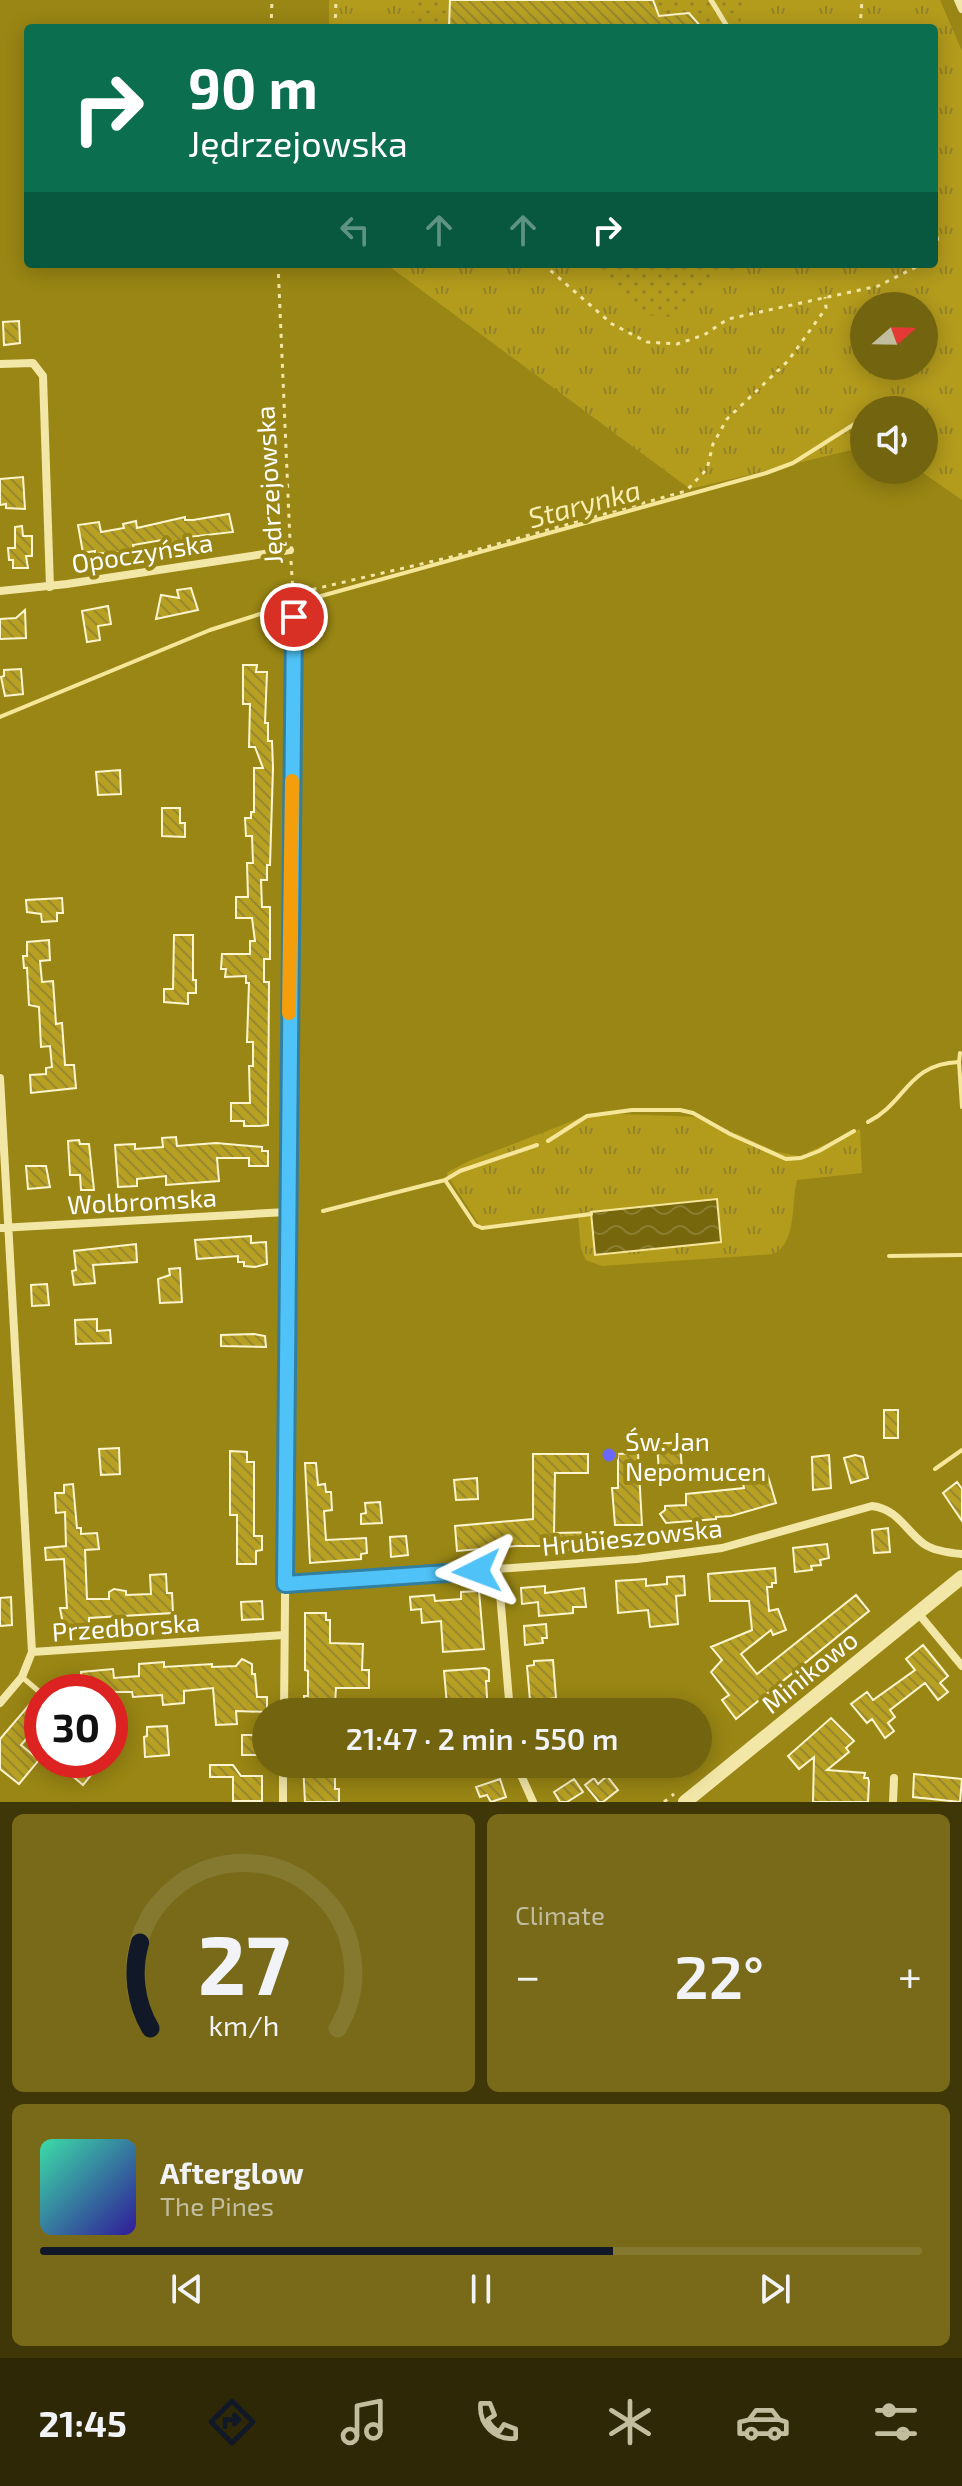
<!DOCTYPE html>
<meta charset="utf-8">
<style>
:root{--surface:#73640f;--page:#786a18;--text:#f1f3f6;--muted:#c1bd9e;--line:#85782f;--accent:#111827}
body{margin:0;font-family:"Exo 2",sans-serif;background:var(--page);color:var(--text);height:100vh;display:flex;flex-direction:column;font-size:30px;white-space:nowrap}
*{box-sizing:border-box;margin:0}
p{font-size:26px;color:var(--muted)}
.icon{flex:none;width:44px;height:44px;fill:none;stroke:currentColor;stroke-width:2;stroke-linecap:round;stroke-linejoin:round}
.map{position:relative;height:1802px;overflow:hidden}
.panel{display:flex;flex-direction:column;gap:12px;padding:12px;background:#3f3708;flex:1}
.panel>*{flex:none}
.guide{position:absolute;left:24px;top:24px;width:914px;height:244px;border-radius:8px;box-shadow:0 4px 20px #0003;background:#0b6e4f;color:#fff;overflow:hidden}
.needle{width:52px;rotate:70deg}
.tools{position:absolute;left:850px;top:292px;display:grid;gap:16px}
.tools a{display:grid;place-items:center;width:88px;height:88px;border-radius:50%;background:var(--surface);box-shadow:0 4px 20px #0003;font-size:40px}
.speed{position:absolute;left:24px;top:1674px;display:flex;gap:16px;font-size:40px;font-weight:700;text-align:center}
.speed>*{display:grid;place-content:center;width:104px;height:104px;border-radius:50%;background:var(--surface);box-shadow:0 4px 20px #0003;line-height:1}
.speed .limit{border:12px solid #d22;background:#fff;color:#111}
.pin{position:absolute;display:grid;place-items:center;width:68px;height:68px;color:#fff;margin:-34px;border:4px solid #fff;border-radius:50%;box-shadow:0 2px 8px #0007}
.me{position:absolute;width:88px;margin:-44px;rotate:267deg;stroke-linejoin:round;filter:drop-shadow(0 0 6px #0008)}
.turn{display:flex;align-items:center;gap:28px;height:168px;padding:0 32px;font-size:36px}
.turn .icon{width:104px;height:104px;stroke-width:2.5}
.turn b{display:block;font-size:56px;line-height:68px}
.lanes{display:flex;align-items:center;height:76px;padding:0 32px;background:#0003;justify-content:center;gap:40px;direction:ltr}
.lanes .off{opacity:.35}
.big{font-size:60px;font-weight:600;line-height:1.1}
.panel .card{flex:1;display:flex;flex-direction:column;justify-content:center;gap:12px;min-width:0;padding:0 28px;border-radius:12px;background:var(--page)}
.panel .dial{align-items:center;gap:0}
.dial svg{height:208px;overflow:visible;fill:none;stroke:var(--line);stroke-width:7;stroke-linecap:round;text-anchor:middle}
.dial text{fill:var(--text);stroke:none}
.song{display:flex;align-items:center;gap:24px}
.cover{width:96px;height:96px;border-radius:12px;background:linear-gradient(135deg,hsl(160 70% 55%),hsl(250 70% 35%))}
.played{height:8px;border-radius:4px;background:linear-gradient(90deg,var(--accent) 65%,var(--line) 65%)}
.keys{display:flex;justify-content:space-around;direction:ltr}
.heat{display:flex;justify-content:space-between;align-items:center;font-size:44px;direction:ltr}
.panel .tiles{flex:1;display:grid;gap:12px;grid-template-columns:1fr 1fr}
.card:last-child{grid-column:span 2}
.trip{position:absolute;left:252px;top:1698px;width:460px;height:80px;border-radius:40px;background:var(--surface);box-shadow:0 4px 20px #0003;font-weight:600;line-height:80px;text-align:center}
.menu{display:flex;height:128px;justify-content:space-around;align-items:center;background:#2e2806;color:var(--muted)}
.menu .icon{width:56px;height:56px}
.menu .current{color:var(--accent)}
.menu b{font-size:36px;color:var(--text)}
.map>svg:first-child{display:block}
.grass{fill:url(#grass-tufts);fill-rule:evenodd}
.park{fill:url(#park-dots)}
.water{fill:url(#water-waves);stroke:#f6e699;stroke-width:2}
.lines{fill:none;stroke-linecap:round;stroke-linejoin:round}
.stream{stroke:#f6e699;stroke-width:4}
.building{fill:url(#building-back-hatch);stroke:#fdf5cf;stroke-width:2}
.path{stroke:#f3e7a7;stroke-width:3;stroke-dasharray:4 6;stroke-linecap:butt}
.service{stroke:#f3e7a7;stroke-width:5}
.minor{stroke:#f3e7a7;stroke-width:8}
.tertiary{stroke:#f3e7a7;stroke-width:14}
.route-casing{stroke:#337fa1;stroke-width:20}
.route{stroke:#4fc3f7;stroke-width:14}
.slow{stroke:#f59e0b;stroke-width:14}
.poi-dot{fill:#6969ff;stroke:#998614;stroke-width:3}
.labels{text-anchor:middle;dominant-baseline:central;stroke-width:8;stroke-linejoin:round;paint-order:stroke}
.street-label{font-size:26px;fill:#fff;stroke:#998614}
.poi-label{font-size:26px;fill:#fff;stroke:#998614;text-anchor:start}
.water-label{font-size:28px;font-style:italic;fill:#f9eeb3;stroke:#998614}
</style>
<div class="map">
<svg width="962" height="1802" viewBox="0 0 962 1802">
<defs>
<pattern id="grass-tufts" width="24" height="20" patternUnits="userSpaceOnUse" patternTransform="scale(2)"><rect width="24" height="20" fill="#b39b1c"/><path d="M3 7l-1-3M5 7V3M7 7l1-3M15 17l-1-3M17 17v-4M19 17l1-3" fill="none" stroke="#94832a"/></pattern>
<pattern id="park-dots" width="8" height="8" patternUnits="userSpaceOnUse" patternTransform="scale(2)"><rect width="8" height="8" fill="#b39b1c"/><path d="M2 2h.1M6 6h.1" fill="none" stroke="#94832a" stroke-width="1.8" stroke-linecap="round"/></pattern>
<pattern id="water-waves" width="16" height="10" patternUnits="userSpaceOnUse" patternTransform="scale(2)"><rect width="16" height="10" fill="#76670c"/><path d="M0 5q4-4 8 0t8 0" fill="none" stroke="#8b7e30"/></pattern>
<pattern id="building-back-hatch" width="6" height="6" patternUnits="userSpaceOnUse" patternTransform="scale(2)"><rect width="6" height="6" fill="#b8a122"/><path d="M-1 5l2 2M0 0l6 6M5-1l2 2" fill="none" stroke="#98882f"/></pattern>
</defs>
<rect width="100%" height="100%" fill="#998614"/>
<!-- grass -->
<path class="grass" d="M329 0H940L962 51V500L919 470H924V410H864V447L690 489 386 264H934V28H329ZM864 306H924V366H864Z
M621 1114 700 1117 777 1152 799 1156 860 1129 862 1173 797 1180C791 1203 797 1242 774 1254L602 1266 586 1260 581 1250 578 1216 480 1226 446 1173 469 1161 583 1117Z"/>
<!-- park -->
<path class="park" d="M413 0H750L740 22 745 28H412Z
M592 264H761L711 277 693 300 671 317 645 315 628 302Z"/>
<!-- water -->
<path class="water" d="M717 1199 721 1242 595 1255 591 1212Z"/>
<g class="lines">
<!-- stream -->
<path class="stream" d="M303 601 766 473 793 463 864 418
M0 717 210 630 282 607
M959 1062 962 1107
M868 1122C907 1102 907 1064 959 1062L960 1053
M548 1141 587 1116 632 1110H680L693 1113 730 1134 786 1159 801 1158 819 1151 854 1131
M445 1180 475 1225 482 1228 591 1214
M323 1211 445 1180 460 1171 537 1145
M889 1256 962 1255
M935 1469 962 1450"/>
</g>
<!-- building -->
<path class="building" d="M450 0H653L659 16 689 13 702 28H449Z
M19 321 20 343 4 345 3 322Z
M23 477 25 509 6 508V504L0 505V479Z
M229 514 233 532 188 537 189 540 168 543V539L133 545 134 549 104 555 103 553 95 554V551L83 553 78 525 99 522 101 532 124 528 123 524 136 521 137 528 185 517V520H193Z
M22 526 23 536H32V556H26L28 568H13V560H9L8 548H15V527Z
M191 588 198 610 156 619 161 595 179 598 177 590Z
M108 606 111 624 98 626 100 640 87 642 82 611Z
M25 610 26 638 0 639V619L16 618Z
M243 665H257L256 672H267L265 723H268V741H272L273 768 270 865H267V880H261L262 907H270V959H264V982H269L268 1125 259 1126H244V1121H231V1103H250L249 1066H253V1042H247L249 983H246V976L225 977 226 969H221L222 954H250V941H255L252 918H236V897H248L247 863H253L252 836H246L245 818H251V812H254V768H263L255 747H249L250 704H243Z
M21 669 23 694 5 696 1 677 4 676V670Z
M120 770 121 794 98 795 96 772Z
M162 808H180V823H185V837L162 836Z
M62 898 63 913H57V921L42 922 41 914 27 912 26 900Z
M174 935H193V980H196V993H188V1004L164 1002V989H173Z
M49 940 50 960 40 961 42 982 53 981 56 1024 62 1023 65 1065H74L76 1088 31 1093 30 1075 46 1074V1068L52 1067 50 1046 41 1047 39 1007 29 1005 27 968H24L23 956H27V942Z
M176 1137 177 1146 216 1143 262 1147V1151H268V1166H249V1158H217L219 1181 166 1185V1176L137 1179V1186L118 1187 115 1145 135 1144V1149L163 1147 162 1138Z
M79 1140 80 1144H89L94 1190H81L80 1175H70L68 1141Z
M26 1166H46L50 1187 28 1189Z
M251 1236V1243L266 1242 267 1264 255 1267 244 1266V1262H238V1256L197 1259 195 1240Z
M136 1244 137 1262 93 1265 95 1283 74 1285 72 1271 76 1270 74 1251Z
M180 1268 182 1302 160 1303 158 1279 170 1275 169 1269Z
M47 1284 49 1305 32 1306 31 1285Z
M97 1319V1331L110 1330 111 1343 76 1344 75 1320Z
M254 1334 265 1336 266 1347 221 1346V1335Z
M884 1410H898V1438H884Z
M680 1442 682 1471 659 1472 657 1444Z
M119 1448 120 1474 101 1475 99 1449Z
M230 1451 247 1452V1462H254V1536H262V1550L256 1551V1564H237V1515H230Z
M638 1453 642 1525H615L612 1488H618V1454Z
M533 1454H588V1473H555L554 1533 603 1532V1549L553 1550 552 1546H516L457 1551 455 1526 533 1519Z
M829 1455 831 1488 813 1490 812 1457Z
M855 1455 863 1457 868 1478 851 1483 844 1458Z
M305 1463H316L318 1485 325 1484 326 1492H331L332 1510 324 1511 326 1540 366 1538 367 1553 361 1554V1559L310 1563Z
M767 1473 776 1503 731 1516 716 1517V1519L666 1523 660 1514 665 1510V1506L686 1505V1494L744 1488 742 1479Z
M477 1478 478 1499 456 1500 454 1480Z
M957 1482 962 1489V1521L943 1493Z
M73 1484 77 1528H81V1534L97 1533 99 1549 85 1550 87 1599H109V1592L114 1589 126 1591V1595L151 1594 150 1575 166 1574 167 1593H172L173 1613 89 1618V1629L64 1630 60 1608H67L64 1559 46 1560 45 1548 66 1546 65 1512 56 1513 55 1493H64V1485Z
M380 1502 382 1523 361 1524V1514L366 1513 365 1503Z
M888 1528 890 1552 874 1553 872 1530Z
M406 1536 408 1555 391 1557 390 1537Z
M827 1544 829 1558 820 1560 821 1565 811 1566 812 1570 795 1572 793 1548Z
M775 1568 776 1583H772V1587H767L769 1611 778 1609 786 1630 773 1635 771 1630 741 1654 757 1674 856 1595 869 1611 736 1719 722 1700 729 1695 711 1672 722 1660 711 1647 752 1630 749 1601H710L708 1574Z
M684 1576 685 1595 676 1596 678 1624 650 1627 648 1610 618 1613 616 1581 646 1579V1586L667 1584V1577Z
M545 1586V1593L584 1588 586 1607H573V1613L539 1616 538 1602 522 1604 521 1588Z
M479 1591 484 1649 443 1652 441 1621 422 1623 421 1609 411 1610 410 1597 434 1595 435 1601 461 1599V1592Z
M11 1597 12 1625 0 1626V1598Z
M262 1601 263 1619 242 1620 241 1602Z
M305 1613H326V1620H330V1643L363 1644 362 1670H369V1688H336L335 1704H322V1710H304V1696H308V1671L305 1670Z
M546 1624 547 1638H542L543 1643 525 1645 524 1626Z
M923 1645 948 1676 940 1683 948 1692 938 1700 925 1683 890 1710 895 1717 888 1723 894 1731 885 1738 872 1719 867 1723 851 1704 867 1692 873 1700 915 1670 906 1659Z
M242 1659 252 1664V1674H255L257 1697H267V1712L236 1711 237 1724 216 1725 213 1688 184 1691V1703L163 1705 162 1695 133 1697 132 1692H83L81 1672 113 1669 114 1678 139 1676V1664L164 1662V1667L212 1664V1667L236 1666Z
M553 1660 556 1698 548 1699 549 1712H531L527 1666 534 1665V1661Z
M485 1668 489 1670V1681H486L488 1712H470L469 1703 447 1705 444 1671Z
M30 1704 42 1714V1721L21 1745 39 1760 19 1784 0 1769V1739Z
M831 1718 854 1741 846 1748 849 1752 827 1770 865 1773 864 1778H868L869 1782 868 1802H813L814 1757 799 1769 788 1756Z
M167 1726 169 1755 145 1757 144 1737 147 1736V1727Z
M242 1735H262V1755H242Z
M70 1760H94L99 1765 83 1785 63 1768Z
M303 1764H335V1789H339V1802H305Z
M210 1765H233L241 1776H262V1801H233V1777H210Z
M914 1774 962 1779 960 1802 913 1797Z
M607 1776 618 1790 603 1802H599L585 1785 594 1778 598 1784Z
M500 1779 506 1797 491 1802 487 1795 480 1797 476 1787Z
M574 1779 583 1792 567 1802H560L554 1792Z"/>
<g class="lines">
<!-- path -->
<path class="path" d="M271 28 272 0
M335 28 336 0
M860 28 862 0
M934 217 938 243 934 250
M278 264 290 541
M543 264 612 324 647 342 677 344 704 335 728 319 878 286 922 264
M291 561 294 609
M293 594 451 557 686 491 707 469 713 444 727 419 788 361 826 308 825 297
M664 1802 674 1794"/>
<!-- service -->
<path class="service" d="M711 0 728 28
M22 1677 42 1694"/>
<!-- minor -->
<path class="minor" d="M958 0 962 9
M0 364 33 363 43 376 50 587
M0 591 67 584 290 550
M0 1078 32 1652
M0 1228 287 1212
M498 1570 510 1712
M285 1584 637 1559 722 1548 872 1506C898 1509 905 1530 924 1544 934 1551 950 1553 962 1554
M918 1613 962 1666
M0 1703 22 1677 32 1652 284 1635
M284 1712 294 617
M516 1764 533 1802
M283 1802V1764
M893 1802 894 1778"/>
<!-- tertiary -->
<path class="tertiary" d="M685 1802 962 1577"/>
</g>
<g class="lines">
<defs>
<path id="route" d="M294 617 285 1584 477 1571"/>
</defs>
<!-- route casing -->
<use href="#route" class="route-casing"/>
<!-- route -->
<use href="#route" class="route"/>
<!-- slow -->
<path class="slow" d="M289 1013 292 781"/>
</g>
<!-- markers -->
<circle class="poi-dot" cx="609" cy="1455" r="8"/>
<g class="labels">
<!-- street labels -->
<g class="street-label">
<text transform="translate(268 485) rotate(-93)">Jędrzejowska</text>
<text transform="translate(142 552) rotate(-9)">Opoczyńska</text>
<text transform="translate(142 1200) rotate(-3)">Wolbromska</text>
<text transform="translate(632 1536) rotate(-6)">Hrubieszowska</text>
<text transform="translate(126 1626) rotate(-4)">Przedborska</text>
<text transform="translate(809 1671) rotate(-39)">Minikowo</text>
</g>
<!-- poi labels -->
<g class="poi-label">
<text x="625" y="1440">Św. Jan<tspan x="625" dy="30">Nepomucen</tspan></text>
</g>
<!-- water labels -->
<g class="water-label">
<text transform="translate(584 503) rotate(-15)">Starynka</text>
</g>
</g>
</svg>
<div class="tools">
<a><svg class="needle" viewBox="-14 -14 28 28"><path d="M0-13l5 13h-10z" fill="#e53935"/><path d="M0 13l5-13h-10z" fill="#c1bd9e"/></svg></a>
<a><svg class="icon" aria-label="sound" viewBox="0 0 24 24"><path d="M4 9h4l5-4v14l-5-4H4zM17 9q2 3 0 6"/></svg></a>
</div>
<div class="speed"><div class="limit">30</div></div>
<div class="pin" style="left:294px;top:617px;background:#d93025"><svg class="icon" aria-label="arrive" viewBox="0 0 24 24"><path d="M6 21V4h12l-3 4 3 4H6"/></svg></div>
<svg class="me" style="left:477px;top:1571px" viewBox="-20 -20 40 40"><path d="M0-17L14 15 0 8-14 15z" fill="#4fc3f7" stroke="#fff" stroke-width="4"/></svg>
<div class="trip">21:47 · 2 min · 550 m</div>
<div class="guide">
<div class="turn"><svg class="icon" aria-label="right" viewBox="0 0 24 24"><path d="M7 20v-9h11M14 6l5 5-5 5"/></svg><div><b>90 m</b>Jędrzejowska</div></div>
<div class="lanes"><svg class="icon off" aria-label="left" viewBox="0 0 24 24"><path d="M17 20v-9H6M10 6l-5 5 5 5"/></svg><svg class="icon off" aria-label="ahead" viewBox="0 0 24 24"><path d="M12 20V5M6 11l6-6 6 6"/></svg><svg class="icon off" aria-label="ahead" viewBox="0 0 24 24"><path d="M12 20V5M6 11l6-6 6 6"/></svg><svg class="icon" aria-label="right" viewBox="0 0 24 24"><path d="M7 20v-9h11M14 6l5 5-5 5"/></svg></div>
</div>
</div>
<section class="panel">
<div class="tiles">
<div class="card dial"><svg viewBox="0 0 100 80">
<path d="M14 69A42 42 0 1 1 86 69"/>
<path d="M14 69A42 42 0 0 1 10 36" stroke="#111827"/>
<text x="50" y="56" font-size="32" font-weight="700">27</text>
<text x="50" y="72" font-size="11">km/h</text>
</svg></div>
<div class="card"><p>Climate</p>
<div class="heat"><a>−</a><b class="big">22°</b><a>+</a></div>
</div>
<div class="card">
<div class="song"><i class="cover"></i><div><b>Afterglow</b><p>The Pines</p></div></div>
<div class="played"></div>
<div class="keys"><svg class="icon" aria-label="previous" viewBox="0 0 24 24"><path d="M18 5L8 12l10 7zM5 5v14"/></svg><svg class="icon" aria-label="pause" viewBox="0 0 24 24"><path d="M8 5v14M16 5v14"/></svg><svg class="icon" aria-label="next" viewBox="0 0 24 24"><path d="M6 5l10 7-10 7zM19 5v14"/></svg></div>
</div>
</div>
</section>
<nav class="menu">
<b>21:45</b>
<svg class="icon current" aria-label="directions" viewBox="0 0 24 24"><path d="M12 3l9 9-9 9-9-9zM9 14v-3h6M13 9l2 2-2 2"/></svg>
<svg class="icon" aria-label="music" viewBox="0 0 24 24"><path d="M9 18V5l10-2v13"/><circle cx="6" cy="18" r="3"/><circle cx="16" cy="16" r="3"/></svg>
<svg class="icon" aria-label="phone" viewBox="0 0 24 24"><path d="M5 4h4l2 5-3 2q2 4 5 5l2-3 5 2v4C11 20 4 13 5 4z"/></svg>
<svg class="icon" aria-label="climate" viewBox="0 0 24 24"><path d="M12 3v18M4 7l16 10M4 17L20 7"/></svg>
<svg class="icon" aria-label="car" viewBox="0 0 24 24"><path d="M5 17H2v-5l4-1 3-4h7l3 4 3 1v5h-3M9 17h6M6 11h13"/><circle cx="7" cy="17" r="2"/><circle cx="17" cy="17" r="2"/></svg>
<svg class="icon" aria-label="filters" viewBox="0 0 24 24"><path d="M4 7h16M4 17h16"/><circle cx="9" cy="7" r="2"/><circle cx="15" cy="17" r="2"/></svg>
</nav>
